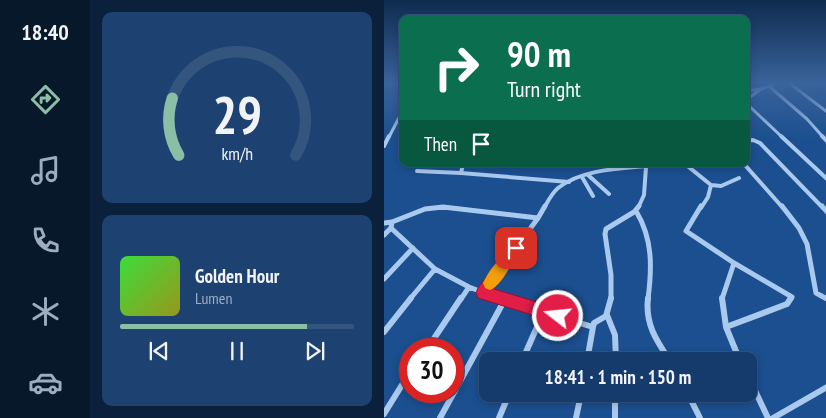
<!DOCTYPE html>
<meta charset="utf-8">
<style>
:root{--surface:#143b6b;--page:#1d4271;--text:#f1f3f6;--muted:#9dadc1;--line:#33557e;--accent:#8abfa5}
body{margin:0;font-family:"PT Sans Narrow",sans-serif;background:var(--page);color:var(--text);height:100vh;display:flex;flex-direction:column;font-size:19px;white-space:nowrap}
*{box-sizing:border-box;margin:0}
p{font-size:16px;color:var(--muted)}
.icon{flex:none;width:28px;height:28px;fill:none;stroke:currentColor;stroke-width:2;stroke-linecap:round;stroke-linejoin:round}
.map{position:relative;flex:1;overflow:hidden}
.details{display:flex;flex-direction:column;gap:12px;padding:12px;background:#0b203b;width:294px}
.details>*{flex:none}
.banner{position:absolute;left:15px;top:15px;width:351px;height:152px;border-radius:10px;box-shadow:0 2px 8px #0003,0 0 0 1px var(--line);background:#0b6e4f;color:#fff;overflow:hidden}
.speed{position:absolute;left:15px;top:338px;display:flex;gap:10px;font-size:25px;font-weight:700;text-align:center}
.speed>*{display:grid;place-content:center;width:65px;height:65px;border-radius:50%;background:var(--surface);box-shadow:0 2px 8px #0003,0 0 0 1px var(--line);line-height:1}
.speed .limit{border:8px solid #d22;background:#fff;color:#111}
.pin{position:absolute;display:grid;place-items:center;width:42px;height:42px;color:#fff;margin:-21px;border-radius:10px;box-shadow:0 2px 8px #0006}
.me{position:absolute;width:55px;margin:-28px;rotate:286deg;stroke-linejoin:round;filter:drop-shadow(0 0 4px #0008)}
.turn{display:flex;align-items:center;gap:18px;height:105px;padding:0 25px;font-size:22px}
.turn .icon{width:65px;height:65px;stroke-width:2.5}
.turn b{display:block;font-size:35px;line-height:42px}
.then{display:flex;align-items:center;height:48px;padding:0 25px;background:#0003;gap:10px;font-size:19px}
.details .tile{flex:1;display:flex;flex-direction:column;justify-content:center;gap:8px;min-width:0;padding:0 18px;border-radius:10px;background:var(--page)}
.details .dial{align-items:center;gap:0}
.dial svg{height:130px;overflow:visible;fill:none;stroke:var(--line);stroke-width:7;stroke-linecap:round;text-anchor:middle}
.dial text{fill:var(--text);stroke:none}
.song{display:flex;align-items:center;gap:15px}
.cover{width:60px;height:60px;border-radius:8px;background:linear-gradient(135deg,hsl(120 70% 55%),hsl(60 70% 35%))}
.played{height:5px;border-radius:2px;background:linear-gradient(90deg,var(--accent) 80%,var(--line) 80%)}
.keys{display:flex;justify-content:space-around;direction:ltr}
.trip{position:absolute;left:95px;top:352px;width:278px;height:50px;border-radius:10px;background:var(--surface);box-shadow:0 2px 8px #0003,0 0 0 1px var(--line);font-weight:700;line-height:50px;text-align:center}
main{display:flex;flex:1;min-height:0}
.tabs{display:flex;flex-direction:column;width:90px;justify-content:space-around;align-items:center;background:#08182b;color:var(--muted)}
.tabs .icon{width:35px;height:35px}
.tabs .on{color:var(--accent)}
.tabs b{font-size:22px;color:var(--text)}
.map>svg:first-child{display:block}
.lines{fill:none;stroke-linecap:round;stroke-linejoin:round}
.street-far3{stroke:#a9c9ee;stroke-width:3}
.street-far2{stroke:#a9c9ee;stroke-width:4}
.street-far1{stroke:#a9c9ee;stroke-width:5}
.street{stroke:#a9c9ee;stroke-width:6}
.route{fill:#e11d48;stroke:#92132f}
.slow{fill:#f59e0b}
</style>
<main>
<nav class="tabs">
<b>18:40</b>
<svg class="icon on" aria-label="directions" viewBox="0 0 24 24"><path d="M12 3l9 9-9 9-9-9zM9 14v-3h6M13 9l2 2-2 2"/></svg>
<svg class="icon" aria-label="music" viewBox="0 0 24 24"><path d="M9 18V5l10-2v13"/><circle cx="6" cy="18" r="3"/><circle cx="16" cy="16" r="3"/></svg>
<svg class="icon" aria-label="phone" viewBox="0 0 24 24"><path d="M5 4h4l2 5-3 2q2 4 5 5l2-3 5 2v4C11 20 4 13 5 4z"/></svg>
<svg class="icon" aria-label="climate" viewBox="0 0 24 24"><path d="M12 3v18M4 7l16 10M4 17L20 7"/></svg>
<svg class="icon" aria-label="car" viewBox="0 0 24 24"><path d="M5 17H2v-5l4-1 3-4h7l3 4 3 1v5h-3M9 17h6M6 11h13"/><circle cx="7" cy="17" r="2"/><circle cx="17" cy="17" r="2"/></svg>
</nav>
<section class="details">
<div class="tile dial"><svg viewBox="0 0 100 80">
<path d="M14 69A42 42 0 1 1 86 69"/>
<path d="M14 69A42 42 0 0 1 10 34" stroke="#8abfa5"/>
<text x="50" y="56" font-size="32" font-weight="700">29</text>
<text x="50" y="72" font-size="11">km/h</text>
</svg></div>
<div class="tile">
<div class="song"><i class="cover"></i><div><b>Golden Hour</b><p>Lumen</p></div></div>
<div class="played"></div>
<div class="keys"><svg class="icon" aria-label="previous" viewBox="0 0 24 24"><path d="M18 5L8 12l10 7zM5 5v14"/></svg><svg class="icon" aria-label="pause" viewBox="0 0 24 24"><path d="M8 5v14M16 5v14"/></svg><svg class="icon" aria-label="next" viewBox="0 0 24 24"><path d="M6 5l10 7-10 7zM19 5v14"/></svg></div>
</div>
</section>
<div class="map">
<svg width="443" height="418" viewBox="0 0 443 418">
<rect width="100%" height="100%" fill="#1b4f8f"/>
<g class="lines">
<!-- street-far3 -->
<path class="street-far3" d="M404 82 443 112
M386 87 423 119 439 137
M362 91 376 89
M362 100 377 89 396 82
M362 103 398 137
M5 137 19 110"/>
<!-- street-far2 -->
<path class="street-far2" d="M397 136 443 179
M438 136 443 141
M362 141 369 140 376 143 439 208
M0 146 5 136
M79 164 77 173 185 182
M301 164 327 185 324 197 317 208
M360 164 399 208
M33 171 77 173
M204 175 225 194
M198 177 209 196
M327 185 337 186 355 178
M54 208H63
M160 208C164 201 168 193 174 188 202 166 247 169 281 164
M254 208 260 195 262 167"/>
<!-- street-far1 -->
<path class="street-far1" d="M317 206 302 231 350 263 338 299
M398 206 415 228 423 244 432 293 443 299
M438 206 443 212
M252 211C269 239 268 268 264 299
M8 222 7 228 51 269 85 287 116 299
M0 223 8 222 41 209 59 207 154 218 161 206
M0 235 7 228
M350 263 408 297 406 299
M0 279 29 248
M99 293 154 218
M26 299 51 269
M77 299 85 287
M227 299V275L221 234 222 229 250 212 255 206"/>
<!-- street -->
<path class="street" d="M113 298 209 327 210 323 222 316 227 298
M264 298C261 324 272 340 286 361
M338 298 342 327 356 361
M223 315 231 335 232 361
M342 327 403 304 407 298
M0 332 27 298
M43 349 77 298
M138 361 160 311
M203 361 209 327
M364 376 384 418
M231 394V418
M304 394 316 418
M0 414 26 372
M56 418 120 301
M115 418 125 394
M192 418 197 394
M389 418 443 387"/>
</g>
<!-- sky -->
<linearGradient id="sky" x2="0" y2="1"><stop stop-color="#0f2b4f"/><stop offset="0.59" stop-color="#39639b"/><stop offset="1" stop-color="#39639b" stop-opacity="0"/></linearGradient>
<rect width="443" height="140" fill="url(#sky)"/>
<!-- route -->
<path class="route" d="M132 242 136 244 138 248 110 289 180 310 182 316 180 321 174 323 94 298 92 293 94 288 127 244Z"/>
<!-- slow -->
<path class="slow" d="M122 255 127 257 129 261C124 271 116 286 106 290L101 288 99 283C103 274 113 259 122 255Z"/>
</svg>
<div class="speed"><div class="limit">30</div></div>
<div class="pin" style="left:132px;top:248px;background:#d93025"><svg class="icon" aria-label="arrive" viewBox="0 0 24 24"><path d="M6 21V4h12l-3 4 3 4H6"/></svg></div>
<svg class="me" style="left:174px;top:316px" viewBox="-20 -20 40 40"><circle r="17" fill="#e11d48" stroke="#fff" stroke-width="3"/><path d="M0-11L8 9 0 5-8 9z" fill="#fff"/></svg>
<div class="trip">18:41 · 1 min · 150 m</div>
<div class="banner">
<div class="turn"><svg class="icon" aria-label="right" viewBox="0 0 24 24"><path d="M7 20v-9h11M14 6l5 5-5 5"/></svg><div><b>90 m</b>Turn right</div></div>
<div class="then">Then<svg class="icon" aria-label="arrive" viewBox="0 0 24 24"><path d="M6 21V4h12l-3 4 3 4H6"/></svg></div>
</div>
</div>
</main>
